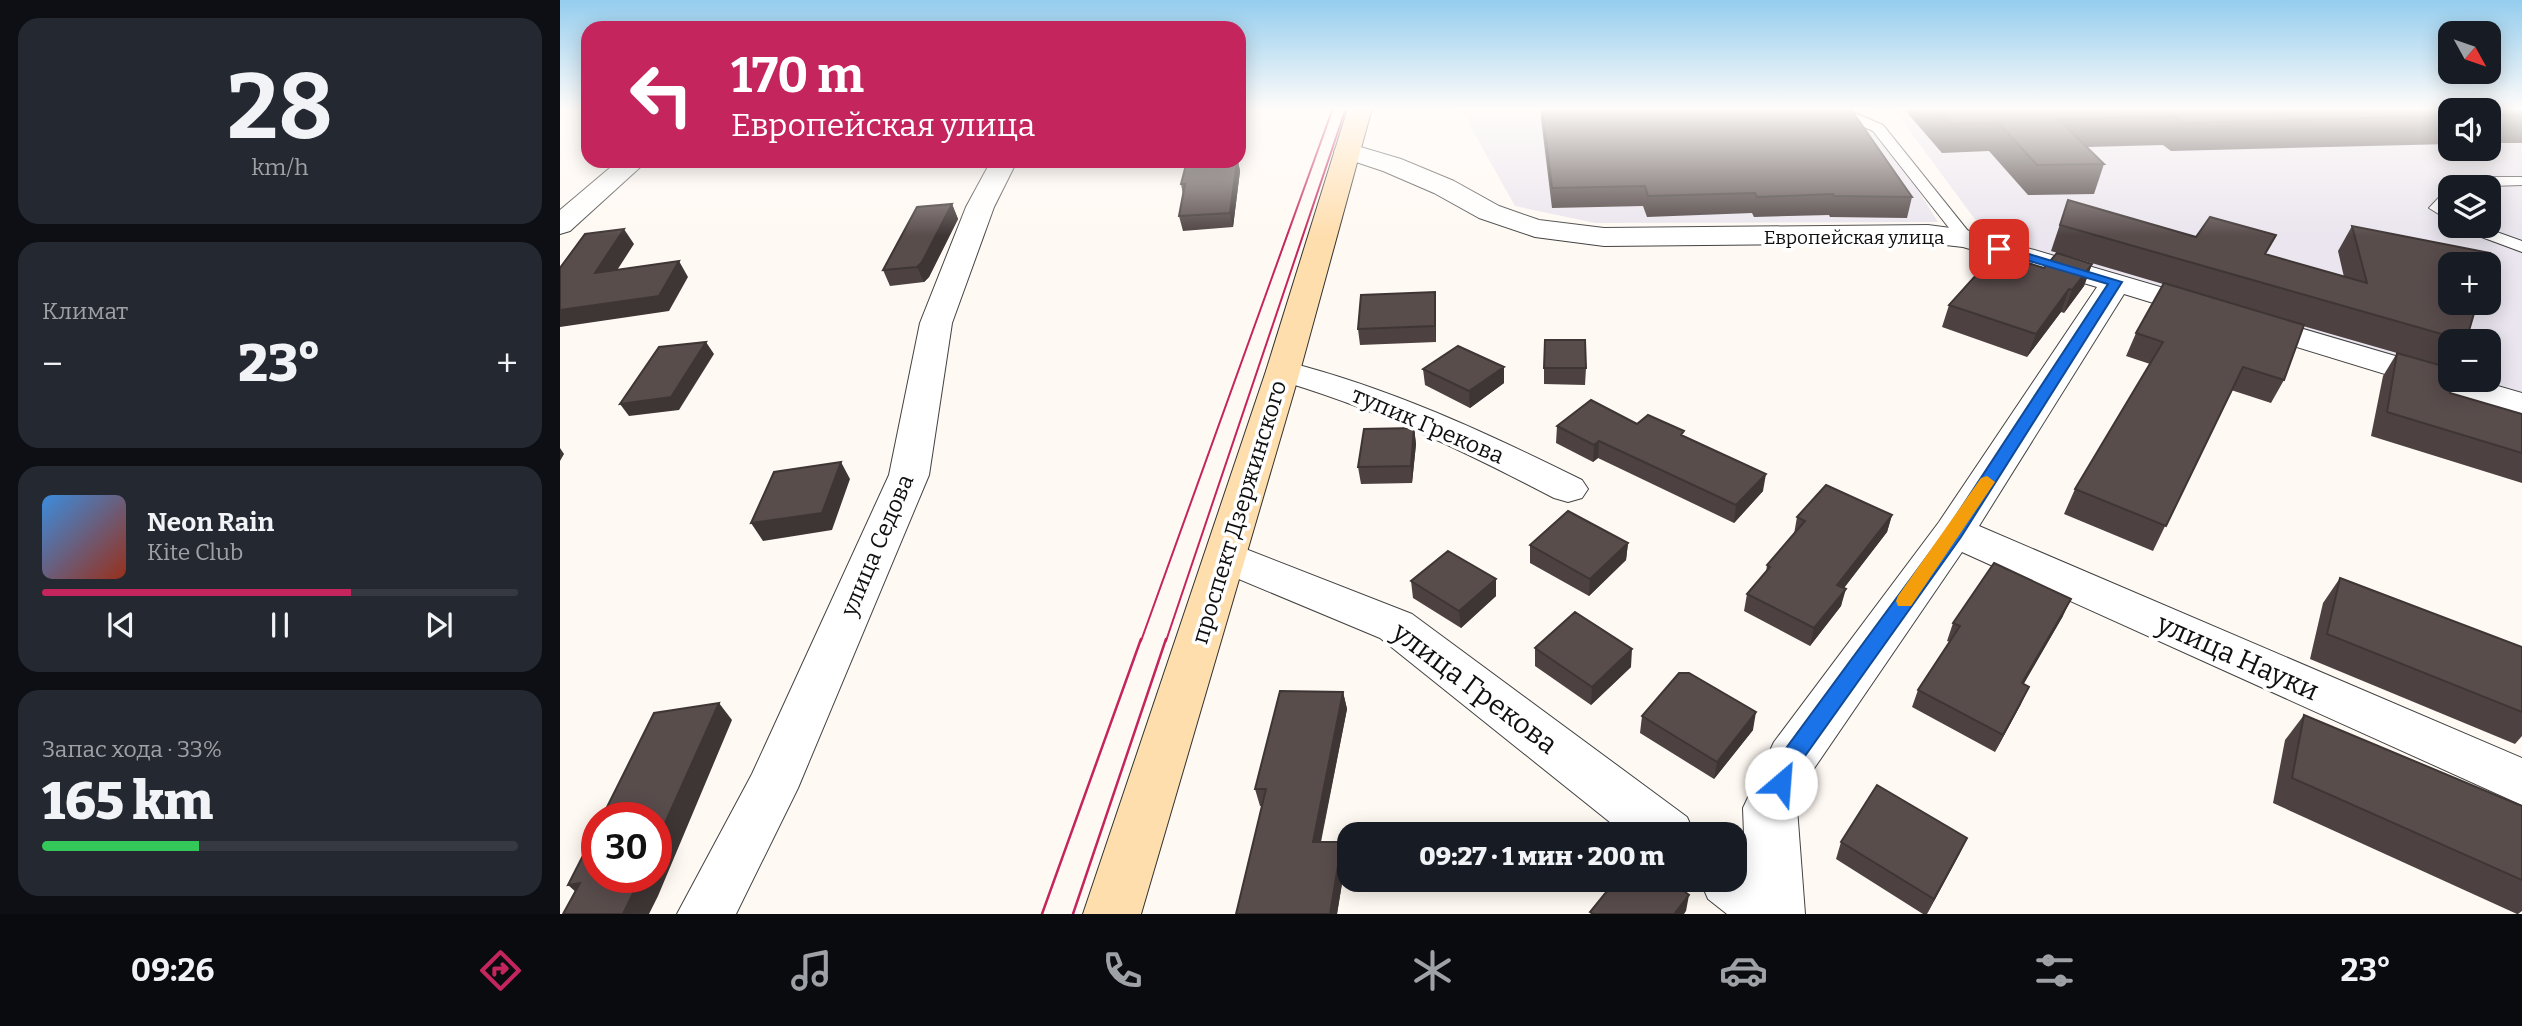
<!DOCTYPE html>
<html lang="ru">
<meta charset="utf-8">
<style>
:root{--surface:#171b24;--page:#242831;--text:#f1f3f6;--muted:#9ea1a6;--line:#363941;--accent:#c4255c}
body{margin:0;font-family:Bitter,serif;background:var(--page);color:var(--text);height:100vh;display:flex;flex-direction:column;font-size:26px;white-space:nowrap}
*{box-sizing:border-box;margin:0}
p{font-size:23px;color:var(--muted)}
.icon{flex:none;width:38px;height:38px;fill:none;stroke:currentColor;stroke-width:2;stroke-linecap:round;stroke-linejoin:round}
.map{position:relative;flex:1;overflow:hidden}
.sheet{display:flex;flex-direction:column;gap:18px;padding:18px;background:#0d0f14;width:560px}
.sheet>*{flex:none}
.hud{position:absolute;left:21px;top:21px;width:665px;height:147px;border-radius:21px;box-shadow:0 4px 18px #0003;background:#c4255c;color:#fff;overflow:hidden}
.needle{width:46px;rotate:130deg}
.tools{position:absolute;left:1878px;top:21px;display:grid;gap:14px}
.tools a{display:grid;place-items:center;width:63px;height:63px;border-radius:14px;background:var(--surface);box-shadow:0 4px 18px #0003;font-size:35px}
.speed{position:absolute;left:21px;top:802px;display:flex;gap:14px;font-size:35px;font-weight:700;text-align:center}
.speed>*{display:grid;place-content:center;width:91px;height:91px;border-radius:50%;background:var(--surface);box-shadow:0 4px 18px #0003;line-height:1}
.speed .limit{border:10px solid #d22;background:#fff;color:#111}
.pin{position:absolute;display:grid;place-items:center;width:60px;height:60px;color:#fff;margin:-30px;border-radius:14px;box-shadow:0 4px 10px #0006}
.me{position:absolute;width:77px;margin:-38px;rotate:27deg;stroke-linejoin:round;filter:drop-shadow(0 0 5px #0008)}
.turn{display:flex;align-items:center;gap:24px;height:147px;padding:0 35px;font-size:32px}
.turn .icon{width:91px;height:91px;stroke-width:2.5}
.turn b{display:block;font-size:49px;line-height:60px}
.big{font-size:52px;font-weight:800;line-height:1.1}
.sheet .card{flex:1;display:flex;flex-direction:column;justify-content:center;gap:10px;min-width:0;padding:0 24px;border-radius:21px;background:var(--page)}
.sheet .dial{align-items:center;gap:0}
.dial b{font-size:91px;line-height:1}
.song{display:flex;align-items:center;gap:21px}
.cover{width:84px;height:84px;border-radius:10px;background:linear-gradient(135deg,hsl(210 70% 55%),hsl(10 70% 35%))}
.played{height:7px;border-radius:4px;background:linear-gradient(90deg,var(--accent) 65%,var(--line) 65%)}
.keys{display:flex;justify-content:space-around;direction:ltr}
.heat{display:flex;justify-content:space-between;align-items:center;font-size:38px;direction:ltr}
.charge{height:10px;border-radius:5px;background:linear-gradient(90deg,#34c759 33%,var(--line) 0)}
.trip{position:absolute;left:777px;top:822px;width:410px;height:70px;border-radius:21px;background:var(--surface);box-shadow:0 4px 18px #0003;font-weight:800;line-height:70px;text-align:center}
.tab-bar{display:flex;height:112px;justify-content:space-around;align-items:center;background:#090b0e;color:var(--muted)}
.tab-bar .icon{width:49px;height:49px}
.tab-bar .current{color:var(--accent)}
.tab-bar b{font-size:32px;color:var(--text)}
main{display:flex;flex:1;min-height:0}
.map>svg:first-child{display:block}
.industrial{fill:#eae5ee;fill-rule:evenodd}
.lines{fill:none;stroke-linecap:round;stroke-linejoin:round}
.lane-casing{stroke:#434343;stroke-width:2}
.street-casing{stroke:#434343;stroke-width:2}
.secondary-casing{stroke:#323232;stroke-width:2}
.lane{fill:#fff;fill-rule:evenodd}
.street{fill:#fff;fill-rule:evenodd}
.secondary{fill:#ffdeae;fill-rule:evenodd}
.tram-far1{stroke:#c4255c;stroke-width:2}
.tram{stroke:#c4255c;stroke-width:2.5}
.wall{fill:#4d4241}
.shaded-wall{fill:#3e3635}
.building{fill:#594d4c;stroke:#3e3635;stroke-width:2}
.route{fill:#1a73e8;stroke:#114b97;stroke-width:2}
.slow{fill:#f59e0b}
.labels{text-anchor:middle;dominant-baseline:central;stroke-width:7;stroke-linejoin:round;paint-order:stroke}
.far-street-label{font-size:19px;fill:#101010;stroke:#fff}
.street-label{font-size:23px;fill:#101010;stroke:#fff}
.near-street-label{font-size:28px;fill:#101010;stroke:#fff}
</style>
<main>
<section class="sheet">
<div class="card dial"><b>28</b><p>km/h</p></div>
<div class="card"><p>Климат</p>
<div class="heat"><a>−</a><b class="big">23°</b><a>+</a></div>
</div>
<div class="card">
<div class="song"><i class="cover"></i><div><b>Neon Rain</b><p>Kite Club</p></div></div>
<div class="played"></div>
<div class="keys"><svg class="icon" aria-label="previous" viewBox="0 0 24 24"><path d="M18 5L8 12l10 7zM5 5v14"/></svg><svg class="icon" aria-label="pause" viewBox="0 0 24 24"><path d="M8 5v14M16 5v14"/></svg><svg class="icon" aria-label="next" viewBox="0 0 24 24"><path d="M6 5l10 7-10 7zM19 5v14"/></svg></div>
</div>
<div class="card"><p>Запас хода · 33%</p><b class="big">165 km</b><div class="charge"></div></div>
</section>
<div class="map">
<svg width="1962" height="914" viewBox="0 0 1962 914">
<rect width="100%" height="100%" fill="#fff9f3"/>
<!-- industrial -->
<path class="industrial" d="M900 108H1306L1378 222 1035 223 955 206Z
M1333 108H1962V397L1903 380H1928V341H1890V376L1433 244ZM1890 110H1928V149H1890ZM1890 187H1928V226H1890ZM1890 264H1928V303H1890Z"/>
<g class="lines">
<defs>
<path id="lane" d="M1254 108H1283L1323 125 1412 236 1414 239 1412 242H1400L1313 131 1270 112H1260Z
M1926 177H1962V185L1899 187 1901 184Z
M1890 190V203L1886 207 1890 209V221L1869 208 1885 191Z
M1898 226H1920L1962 241V252L1900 229Z"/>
<path id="street" d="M787 143 841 159 894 181 939 206 979 220 1044 228 1368 225 1406 230 1890 372V380H1917L1962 393V416L1564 294 1419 526 1962 758V805L1402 552 1253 770 1237 808 1245 914H1167L1148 899 1140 880H1174V856L1185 860 1183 808 1214 742 1379 522 1537 287 1403 247 1368 243 1044 246 975 237 919 218 874 193 823 171 778 156 774 151 778 146Z
M58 161H87L10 231 0 234V210Z
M431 161H457L434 207 392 323 369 475 238 788 176 914H117L192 774 329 475 360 323 406 207Z
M723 361C828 387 925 432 1022 480L1028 489 1022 498 1008 502 994 498C902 450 811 406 711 378L706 371 711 364Z
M665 541 852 614 1127 817 1135 835H1066L820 638 650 567 644 556 650 545Z"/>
<path id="secondary" d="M788 108H812L740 371 581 914H523L706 371Z"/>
</defs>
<!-- lane casing -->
<use href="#lane" class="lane-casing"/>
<!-- street casing -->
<use href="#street" class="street-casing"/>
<!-- secondary casing -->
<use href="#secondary" class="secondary-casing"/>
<!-- lane -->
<use href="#lane" class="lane"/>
<!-- street -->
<use href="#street" class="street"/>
<!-- secondary -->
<use href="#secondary" class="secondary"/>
<!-- tram-far1 -->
<path class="tram-far1" d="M581 641 773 108
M606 641 786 108"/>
<!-- tram -->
<path class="tram" d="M482 914 581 639
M513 914 606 639"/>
</g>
<!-- wall -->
<path class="wall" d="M981 108H1290L1352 197 1347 218 1270 217 1269 215 1194 217 1192 213 1087 217 1083 206 992 208 981 119Z
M1343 108H1962V143H1928V110H1890V144L1611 151 1603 145 1527 147 1544 164 1534 194 1468 195 1429 151 1382 153Z
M226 161H262L227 164Z
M627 161H678L680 171 673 227 623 231 619 216 623 195 621 184Z
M1508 200 1636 237 1707 255 1784 277 1778 251 1792 226 1906 341H1890V365L1888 368 1890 393 1962 414V483L1811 436 1823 376 1837 353 1743 326 1724 380 1711 403 1671 390 1593 551 1504 514 1515 489 1590 364 1566 356 1576 333 1603 284 1491 251Z
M392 204 398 219 369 277 364 282 330 286 323 270Z
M1532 264 1524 286 1504 313 1501 312 1467 357 1382 327 1389 305 1484 268Z
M876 307V342L800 345 798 329Z
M944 367V383L910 408 865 385 863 369Z
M984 368H1026L1025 385 984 384Z
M1077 424 1124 436 1203 491 1174 523 1038 458 1033 462 996 443 997 426Z
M854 428 856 444 852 483 801 484 798 467Z
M1332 515 1327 532 1284 588 1281 606 1250 646 1184 611 1187 594 1206 572 1207 565 1234 534 1237 517Z
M1068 543 1066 560 1029 596 970 563V545Z
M1780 578 1962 647V736L1955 744 1750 659 1763 603Z
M936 579V596L901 628 853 598 851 581Z
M1503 616 1463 684 1461 704 1435 752 1352 707 1358 690 1390 642 1387 641 1393 623Z
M975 648 1071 667 1031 705 975 666Z
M783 692 787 709 761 842 786 859 777 914H676L702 806H700L695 789Z
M1744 715 1962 806V911L1958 914H1957L1713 803 1725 740Z
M1082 716 1193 730 1154 779 1080 733Z
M1407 838 1367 914H1363L1276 859 1281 842Z"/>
<!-- shaded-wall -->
<path class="shaded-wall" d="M677 161H678L680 171 673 227 670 213Z
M392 204 398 219 369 277 364 282 357 267Z
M64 229 74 244 45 289 35 273Z
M119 261 128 277 109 311 0 327V310Z
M1532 264 1524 286 1504 313 1512 290Z
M1509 289 1501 312 1467 357 1476 334Z
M875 292 876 307V342L875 326Z
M146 342 154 354 119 410 69 416 60 404Z
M944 367V383L910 408 909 391Z
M854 428 856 444 852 483 851 466Z
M1039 441 1038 458 1033 462 1034 445Z
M0 448 4 454 0 461Z
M281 462 290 479 272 530 203 541 191 523Z
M1206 474 1203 491 1174 523 1176 505Z
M1332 515 1327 532 1273 602 1277 585Z
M1068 543 1066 560 1029 596 1030 579Z
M936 579V596L901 628 899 611Z
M1286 589 1281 606 1250 646 1254 628Z
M1511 599 1503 616 1454 701 1462 683Z
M1072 649 1071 667 1031 705 1032 687Z
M1469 687 1461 704 1435 752 1443 735Z
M783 692 787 709 757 859 753 842Z
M159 703 172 720 98 896 89 914H63L81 877H96V843Z
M1196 712 1193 730 1154 779 1157 762Z
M1407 838 1399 855 1367 914 1374 899Z
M782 842 786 859 777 914H770Z
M20 883 27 902 8 885Z
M1129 895 1126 911 1124 914H1114Z"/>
<!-- building -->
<path class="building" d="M982 108H1290L1352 197 1274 196 1273 194 1197 197 1195 193 1088 196 1085 186 992 188Z
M1375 108H1962V115H1928V110H1890V116L1622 123 1614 116 1499 120 1544 164 1477 165 1438 122 1390 124Z
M627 161H677L670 213 619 216 625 184H621Z
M1508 200 1636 237 1650 217 1716 235 1705 254 1807 283 1792 226 1930 253 1927 264H1890V303H1917L1906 341 1500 225Z
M392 204 362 262 357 267 323 270 357 207Z
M64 229 35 273 119 261 99 296 0 310V268L25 234Z
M1436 253 1484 268 1497 253 1532 264 1512 290 1509 289 1476 334 1389 305Z
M1604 283 1744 325 1724 380 1683 367 1606 526 1515 489 1603 342 1576 333Z
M875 292V326L798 329 801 295Z
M985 340H1025L1026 368H984Z
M146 342 111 397 60 404 99 347Z
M898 346 944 367 909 391 863 369Z
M1837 353 1890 368V380H1894L1890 393 1962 414V453L1827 412Z
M1031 400 1077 424 1088 415 1124 431 1121 435 1206 474 1176 505 1039 441 1034 445 997 426Z
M854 428 851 466 798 467 804 429Z
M281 462 262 513 191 523 214 472Z
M1266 485 1332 515 1277 585 1286 589 1254 628 1187 594 1210 567 1207 565 1245 521 1237 517Z
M1008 511 1068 543 1030 579 970 545Z
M888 551 936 579 899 611 851 581Z
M1434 563 1511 599 1462 683 1469 687 1443 735 1358 690 1400 626 1393 623Z
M1780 578 1962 647V712L1767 634Z
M1015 612 1072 649 1032 687 975 648Z
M1119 673H1129L1196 712 1157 762 1082 716Z
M720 691 783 692 753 842H782L770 914H676L706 789H695Z
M159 703 96 843V817H42L94 713Z
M1744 715 1962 806V880L1732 778Z
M1317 785 1407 838 1374 899 1281 842Z
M37 828V877H81L63 914H3L20 883 8 885Z
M1056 880H1109L1129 895 1114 914H1033L1030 912Z"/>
<!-- sky -->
<linearGradient id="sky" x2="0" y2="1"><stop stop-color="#94cdee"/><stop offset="0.46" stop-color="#fffcfa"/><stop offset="1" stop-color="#fffcfa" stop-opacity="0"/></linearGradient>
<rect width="1962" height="236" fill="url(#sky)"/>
<!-- route -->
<path class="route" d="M1439 245 1562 282 1401 537 1240 763 1228 790 1221 792 1213 790 1210 783 1224 751 1388 528 1548 284 1435 251V246Z"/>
<!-- slow -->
<path class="slow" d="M1427 476 1435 482 1351 606H1338L1336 601 1338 596 1421 478Z"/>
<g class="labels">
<!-- far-street labels -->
<g class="far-street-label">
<text x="1294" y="237">Европейская улица</text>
</g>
<!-- street labels -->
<g class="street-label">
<text transform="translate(868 425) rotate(23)">тупик Грекова</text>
<text transform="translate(679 512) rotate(-73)">проспект Дзержинского</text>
<text transform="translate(317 545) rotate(-67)">улица Седова</text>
</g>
<!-- near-street labels -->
<g class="near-street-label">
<text transform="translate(1678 657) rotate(24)">улица Науки</text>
<text transform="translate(915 688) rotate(37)">улица Грекова</text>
</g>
</g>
</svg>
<div class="tools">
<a><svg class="needle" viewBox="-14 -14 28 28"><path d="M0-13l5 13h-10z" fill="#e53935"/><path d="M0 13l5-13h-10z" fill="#9ea1a6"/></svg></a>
<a><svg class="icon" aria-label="sound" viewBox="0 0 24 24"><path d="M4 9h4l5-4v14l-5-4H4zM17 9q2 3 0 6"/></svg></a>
<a><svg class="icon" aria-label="layers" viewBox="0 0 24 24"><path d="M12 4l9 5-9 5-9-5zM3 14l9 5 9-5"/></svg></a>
<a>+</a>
<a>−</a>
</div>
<div class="speed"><div class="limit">30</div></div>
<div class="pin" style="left:1439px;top:249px;background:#d93025"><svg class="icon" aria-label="arrive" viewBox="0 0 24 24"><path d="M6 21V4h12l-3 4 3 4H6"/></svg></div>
<svg class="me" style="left:1221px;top:783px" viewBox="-20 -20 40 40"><circle r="19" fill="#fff"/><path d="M0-13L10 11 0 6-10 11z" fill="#1a73e8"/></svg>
<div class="trip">09:27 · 1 мин · 200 m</div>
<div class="hud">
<div class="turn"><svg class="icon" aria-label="left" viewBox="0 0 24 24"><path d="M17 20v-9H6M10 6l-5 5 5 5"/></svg><div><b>170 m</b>Европейская улица</div></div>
</div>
</div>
</main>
<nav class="tab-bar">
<b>09:26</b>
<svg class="icon current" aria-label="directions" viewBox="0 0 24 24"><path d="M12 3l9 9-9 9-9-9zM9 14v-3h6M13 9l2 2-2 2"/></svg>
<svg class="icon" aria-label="music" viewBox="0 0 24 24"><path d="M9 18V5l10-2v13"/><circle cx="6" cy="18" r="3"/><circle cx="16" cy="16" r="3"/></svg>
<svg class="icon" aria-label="phone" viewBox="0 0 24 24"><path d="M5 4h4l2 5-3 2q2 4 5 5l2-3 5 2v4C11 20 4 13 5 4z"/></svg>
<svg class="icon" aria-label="climate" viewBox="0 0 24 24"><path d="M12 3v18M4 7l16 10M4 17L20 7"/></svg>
<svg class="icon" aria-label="car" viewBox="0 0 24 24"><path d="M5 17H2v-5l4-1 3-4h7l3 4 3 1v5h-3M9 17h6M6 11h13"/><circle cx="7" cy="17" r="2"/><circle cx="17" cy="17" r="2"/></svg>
<svg class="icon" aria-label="filters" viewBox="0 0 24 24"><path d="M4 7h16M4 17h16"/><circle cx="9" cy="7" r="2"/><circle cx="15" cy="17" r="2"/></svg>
<b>23°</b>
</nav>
